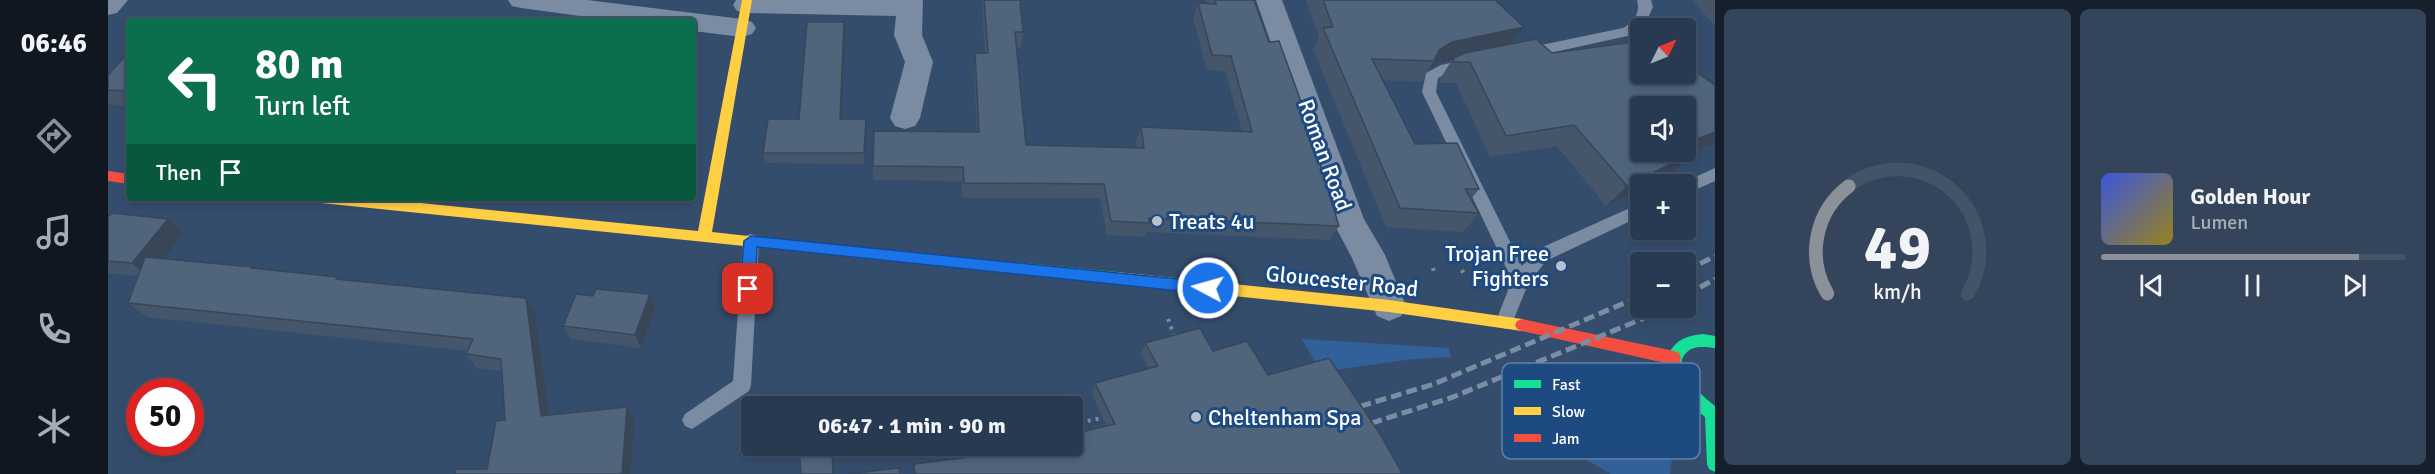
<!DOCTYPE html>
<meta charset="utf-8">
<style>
:root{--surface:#283a51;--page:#34455b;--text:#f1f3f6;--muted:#a5adb7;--line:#445468;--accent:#8c9099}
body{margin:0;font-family:Signika,sans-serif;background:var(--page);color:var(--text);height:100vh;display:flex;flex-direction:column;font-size:22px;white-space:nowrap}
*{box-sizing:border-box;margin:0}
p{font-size:20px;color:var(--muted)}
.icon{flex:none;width:33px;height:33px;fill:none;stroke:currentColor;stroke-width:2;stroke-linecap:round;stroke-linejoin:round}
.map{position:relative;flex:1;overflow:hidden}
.panel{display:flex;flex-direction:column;gap:9px;padding:9px;background:#16202d;width:720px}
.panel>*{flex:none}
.guide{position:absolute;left:18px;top:18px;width:570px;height:183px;border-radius:6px;box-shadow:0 3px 9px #0003,0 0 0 2px var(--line);background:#0b6e4f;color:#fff;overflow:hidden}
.needle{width:39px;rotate:47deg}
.controls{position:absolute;left:1522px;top:18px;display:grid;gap:12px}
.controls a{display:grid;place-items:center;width:66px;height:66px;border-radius:6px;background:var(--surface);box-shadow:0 3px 9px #0003,0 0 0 2px var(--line);font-size:30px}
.speed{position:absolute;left:18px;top:378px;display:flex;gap:12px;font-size:30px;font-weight:700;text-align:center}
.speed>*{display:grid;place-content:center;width:78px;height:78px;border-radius:50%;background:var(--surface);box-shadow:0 3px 9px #0003,0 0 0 2px var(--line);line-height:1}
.speed .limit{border:9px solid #d22;background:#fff;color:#111}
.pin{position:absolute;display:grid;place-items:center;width:51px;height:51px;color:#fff;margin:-26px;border-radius:12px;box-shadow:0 3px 9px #0006}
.me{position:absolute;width:66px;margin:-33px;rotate:276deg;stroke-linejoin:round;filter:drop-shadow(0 0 4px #0008)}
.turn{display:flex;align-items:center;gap:21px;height:126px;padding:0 30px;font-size:27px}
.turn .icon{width:78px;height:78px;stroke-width:2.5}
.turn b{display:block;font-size:42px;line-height:51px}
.then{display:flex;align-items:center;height:57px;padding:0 30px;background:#0003;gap:12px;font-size:22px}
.panel .widget{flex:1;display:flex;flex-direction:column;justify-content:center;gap:9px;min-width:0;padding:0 21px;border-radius:9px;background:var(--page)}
.panel .dial{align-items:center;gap:0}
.dial svg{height:156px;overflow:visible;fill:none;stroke:var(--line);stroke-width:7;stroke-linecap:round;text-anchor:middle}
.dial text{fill:var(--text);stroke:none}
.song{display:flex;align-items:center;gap:18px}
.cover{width:72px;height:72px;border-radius:9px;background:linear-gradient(135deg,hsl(230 70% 55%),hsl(50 70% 35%))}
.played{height:6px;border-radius:3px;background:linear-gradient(90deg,var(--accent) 85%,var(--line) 85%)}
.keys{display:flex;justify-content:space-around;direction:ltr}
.panel .tiles{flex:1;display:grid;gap:9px;grid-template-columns:repeat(2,1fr)}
.trip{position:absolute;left:633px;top:396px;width:342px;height:60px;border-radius:6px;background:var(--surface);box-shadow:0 3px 9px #0003,0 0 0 2px var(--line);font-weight:700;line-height:60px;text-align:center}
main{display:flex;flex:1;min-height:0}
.tab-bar{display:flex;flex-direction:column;width:108px;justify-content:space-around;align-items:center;background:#101720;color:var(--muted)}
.tab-bar .icon{width:42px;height:42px}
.tab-bar .current{color:var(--accent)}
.tab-bar b{font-size:27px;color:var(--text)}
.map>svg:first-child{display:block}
.green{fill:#326199}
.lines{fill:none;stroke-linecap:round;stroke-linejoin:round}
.path{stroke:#7b8ca2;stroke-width:4;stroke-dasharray:3 5;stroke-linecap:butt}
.lane{fill:#7b8ca2;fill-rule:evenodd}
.street{fill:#7b8ca2;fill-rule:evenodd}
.fast{fill:#16e098;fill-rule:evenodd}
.slow{fill:#ffcf43;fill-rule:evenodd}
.jam{fill:#f24e42;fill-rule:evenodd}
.rail{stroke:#7c8da2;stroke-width:5;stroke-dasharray:11 5;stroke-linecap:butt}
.wall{fill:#45566b}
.shaded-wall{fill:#384657}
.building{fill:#50647c;stroke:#384657;stroke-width:1.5}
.route{fill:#1a73e8;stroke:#114b97;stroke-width:1.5}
.poi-dot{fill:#b8c1cc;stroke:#1e4a82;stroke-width:2}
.labels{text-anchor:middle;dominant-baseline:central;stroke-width:6;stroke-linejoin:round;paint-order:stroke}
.street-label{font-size:22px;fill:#fff;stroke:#1e4a82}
.poi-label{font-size:22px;fill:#fff;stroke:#1e4a82;text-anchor:start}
.key{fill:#1e4a82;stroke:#6280a8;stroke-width:1.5}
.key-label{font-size:16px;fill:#fff}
</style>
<main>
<nav class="tab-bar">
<b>06:46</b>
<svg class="icon current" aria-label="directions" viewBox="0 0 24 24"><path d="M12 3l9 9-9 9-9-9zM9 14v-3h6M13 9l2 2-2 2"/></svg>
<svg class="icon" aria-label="music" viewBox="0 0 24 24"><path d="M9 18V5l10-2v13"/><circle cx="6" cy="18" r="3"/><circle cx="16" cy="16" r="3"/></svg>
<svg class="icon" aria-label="phone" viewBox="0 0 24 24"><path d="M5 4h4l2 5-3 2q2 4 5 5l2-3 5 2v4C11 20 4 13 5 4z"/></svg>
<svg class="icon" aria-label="climate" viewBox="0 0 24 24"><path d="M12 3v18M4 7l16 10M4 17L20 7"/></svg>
</nav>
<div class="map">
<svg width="1607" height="474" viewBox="0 0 1607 474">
<rect width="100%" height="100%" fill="#354d6c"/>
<!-- green -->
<path class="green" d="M1194 339 1341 348 1343 357 1305 359 1219 371 1209 366Z
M1495 380C1524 388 1557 408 1564 440 1566 450 1563 464 1562 474H1503L1453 445Z"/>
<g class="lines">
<!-- path -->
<path class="path" d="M1325 268 1326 273
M1354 270 1356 275
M1060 319 1067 338
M964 424 999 417
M851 463 848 449 862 446"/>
<!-- lane -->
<path class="lane" d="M1529 0H1543L1545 7 1536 27 1524 35 1419 58 1412 53 1419 48 1515 28C1525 22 1533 13 1529 0Z
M1361 59 1366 61 1368 64 1366 67 1342 72 1330 78 1328 92 1414 266 1426 251 1533 203V216L1438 261 1420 284 1403 326 1397 329 1391 326 1388 321 1404 280 1314 92 1318 73 1333 65Z
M1607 168V181L1578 194V184H1572Z
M643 234 649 236 651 241 643 385 641 391 584 429 577 426 574 420 577 414 625 381 635 241 637 236Z"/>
<!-- street -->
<path class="street" d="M0 0H20L9 13 0 15Z
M400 0H479L634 19 644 22 648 28 644 34 634 37 585 31V21H509L413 8 404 6Z
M628 0H815L814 35 825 62 812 118 807 126 797 129 787 126 782 118 797 62 786 35 788 16 638 13 629 11 625 5Z
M1148 0H1174L1256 219 1277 255 1298 306 1293 316 1281 321 1269 316 1244 258 1225 222Z"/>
<!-- fast -->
<path class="fast" d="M676 240 1009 272 1014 274 1016 278 1014 282 1009 284 676 250 671 249 669 245 671 241Z
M1595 334 1607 336V348C1598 347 1586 345 1579 352 1560 369 1595 396 1607 406V472L1601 469 1599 464 1597 417C1580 403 1543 370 1565 347 1572 338 1583 335 1595 334Z"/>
<!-- slow -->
<path class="slow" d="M634 0H644L604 232 676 240 681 241 683 245 681 249 676 250 213 203 206 198H263L590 231Z
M1009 272 1281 300 1414 319 1419 321 1421 325 1419 329 1414 331 1281 312 1009 284 1004 282 1002 278 1004 274Z"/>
<!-- jam -->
<path class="jam" d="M0 171 21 174V184L0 181Z
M1414 319 1566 351 1571 353 1573 358 1571 363 1566 365 1414 331 1409 329 1407 325 1409 321Z"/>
<!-- rail -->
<path class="rail" d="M1578 271 1607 256
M1578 295 1607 279
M1237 411 1326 384 1533 296
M1248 428 1345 397 1534 319 1555 308"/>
</g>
<!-- wall -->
<path class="wall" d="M874 0H912L915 32 913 47H909L918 145 1029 148 1028 142 1033 127 1134 131 1117 71 1099 70 1085 18 1090 3 1099 4 1098 0H1146L1161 42 1231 226 1222 240 1038 232 1037 237 999 235 992 198H854V181L765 180V166L869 132 866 68 867 53H877Z
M1198 0H1387L1416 27 1405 44 1444 53 1607 143 1584 153 1563 174 1542 184H1533L1498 206 1449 146 1382 157 1348 83H1332V79L1344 60 1331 63 1321 69 1313 82 1275 80 1307 144 1371 189 1363 199 1371 213 1355 232 1278 227 1205 49 1211 37Z
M1584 0H1607V26Z
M736 22 737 32 733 119 758 130 756 164 657 163 655 153 691 119Z
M21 54V106L3 105 0 102V75Z
M0 216 60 219 75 233 55 259 147 269 232 280 418 298 427 312 441 415 519 407 526 419 523 474H347L379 469 397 420 394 371 369 368 358 354 360 351 39 317 20 303 30 276 0 273Z
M542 294 548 308 533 348 463 339 455 326 485 296Z
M1037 343 1105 351 1160 375 1294 473 1293 474H806V464L854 458 999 426 984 394 987 383 1041 369 1033 354Z"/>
<!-- shaded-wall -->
<path class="shaded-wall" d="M736 22 737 32 733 130 732 119Z
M1416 27 1401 48 1346 58 1344 60 1331 63 1321 69 1326 61 1331 50 1344 42Z
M758 119V130L756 164V153Z
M1607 132V143L1554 165 1578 152V143Z
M1584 153 1563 174 1542 184H1533V189L1498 206 1519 186Z
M60 219 75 233 41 278 24 263Z
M542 294 548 308 533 348 527 335Z
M418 298 427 312 443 429 433 416Z
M519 407 526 419 523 474H514Z
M724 446H725L726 474H725Z"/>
<!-- building -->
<path class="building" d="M876 0H912L915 32H907L918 145 1036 148 1033 127 1144 132 1123 56 1104 55 1090 3 1108 4 1107 0H1146L1161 42 1171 41 1196 110 1231 226 1041 218V223L1003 221 996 184 856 183 855 167 765 166 766 131 871 132 867 53H880Z
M1215 0H1387L1416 27 1344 42 1331 50 1326 61 1264 59 1307 144 1349 143 1371 189H1357L1371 213 1292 208 1215 28 1225 27Z
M699 22H736L732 119H758L756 153H655L660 119H691Z
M1428 39 1444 53 1533 41V74H1578V65L1607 85V132L1578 143V106H1533V152H1578V147L1584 153 1519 186 1466 125 1398 136 1362 62H1345L1346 58 1357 53Z
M19 54H21V91L0 90V75Z
M4 213 60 219 24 263 0 261V216H1Z
M37 257 145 267 144 268 229 277 228 279 418 298 433 416 519 407 514 474H347L348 469H379L388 421 397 420 393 359 358 354 365 339 20 303Z
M488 289 542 294 527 335 455 326 468 294 485 296Z
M1092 328 1105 351 1139 341 1160 375 1221 358 1272 434 1294 473 1292 474H807L806 464 854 458 912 446H964V434L1007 424 987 383 1050 366 1037 343Z
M691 446H724L725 474H693Z
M791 468 792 474H740Z"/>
<!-- route -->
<path class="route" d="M643 236 1100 282 1105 284 1107 288 1105 292 1100 294 649 247 647 289 645 293H635L632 289 636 241Z"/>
<!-- markers -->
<g class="poi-dot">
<circle cx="1049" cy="221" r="6"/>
<circle cx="1453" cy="266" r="6"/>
<circle cx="1088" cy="417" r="6"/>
</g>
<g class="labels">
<!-- street labels -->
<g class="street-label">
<text transform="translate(1217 155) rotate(70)">Roman Road</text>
<text transform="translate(1234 281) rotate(6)">Gloucester Road</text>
</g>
<!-- poi labels -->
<g class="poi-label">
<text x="1061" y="221">Treats 4u</text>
<text x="1441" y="253" text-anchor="end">Trojan Free<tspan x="1441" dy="25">Fighters</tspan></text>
<text x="1100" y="417">Cheltenham Spa</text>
</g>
</g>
<!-- legend -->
<rect x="1394" y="363" width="198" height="96" rx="9" class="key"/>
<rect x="1406" y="380" width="27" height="8" fill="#16e098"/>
<rect x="1406" y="407" width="27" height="8" fill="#ffcf43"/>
<rect x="1406" y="434" width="27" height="8" fill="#f24e42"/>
<g class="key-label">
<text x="1444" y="390">Fast</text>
<text x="1444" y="417">Slow</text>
<text x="1444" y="444">Jam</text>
</g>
</svg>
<div class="controls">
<a><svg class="needle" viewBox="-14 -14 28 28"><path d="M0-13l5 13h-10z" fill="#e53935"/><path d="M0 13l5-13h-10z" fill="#a5adb7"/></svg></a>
<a><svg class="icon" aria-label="sound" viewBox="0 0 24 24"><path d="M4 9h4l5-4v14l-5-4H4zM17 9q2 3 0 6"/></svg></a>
<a>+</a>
<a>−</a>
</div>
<div class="speed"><div class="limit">50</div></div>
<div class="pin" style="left:640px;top:289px;background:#d93025"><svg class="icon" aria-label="arrive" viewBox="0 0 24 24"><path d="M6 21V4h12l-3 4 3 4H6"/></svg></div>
<svg class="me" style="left:1100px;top:288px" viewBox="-20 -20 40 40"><circle r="17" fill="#1a73e8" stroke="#fff" stroke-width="3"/><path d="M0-11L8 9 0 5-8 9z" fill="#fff"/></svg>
<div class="trip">06:47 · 1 min · 90 m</div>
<div class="guide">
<div class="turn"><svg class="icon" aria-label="left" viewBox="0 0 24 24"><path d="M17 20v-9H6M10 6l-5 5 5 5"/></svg><div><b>80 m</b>Turn left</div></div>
<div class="then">Then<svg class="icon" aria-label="arrive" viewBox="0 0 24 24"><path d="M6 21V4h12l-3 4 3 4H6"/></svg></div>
</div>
</div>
<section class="panel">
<div class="tiles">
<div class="widget dial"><svg viewBox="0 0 100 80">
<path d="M14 69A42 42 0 1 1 86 69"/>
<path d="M14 69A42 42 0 0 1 25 14" stroke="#8c9099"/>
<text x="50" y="56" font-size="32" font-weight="700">49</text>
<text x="50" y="72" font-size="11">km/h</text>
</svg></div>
<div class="widget">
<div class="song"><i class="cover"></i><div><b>Golden Hour</b><p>Lumen</p></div></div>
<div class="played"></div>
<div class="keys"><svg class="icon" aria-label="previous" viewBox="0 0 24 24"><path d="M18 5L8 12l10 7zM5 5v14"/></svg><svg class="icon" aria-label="pause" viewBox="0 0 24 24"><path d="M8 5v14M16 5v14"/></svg><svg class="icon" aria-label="next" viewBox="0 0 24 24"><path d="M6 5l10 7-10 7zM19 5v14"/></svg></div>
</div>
</div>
</section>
</main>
